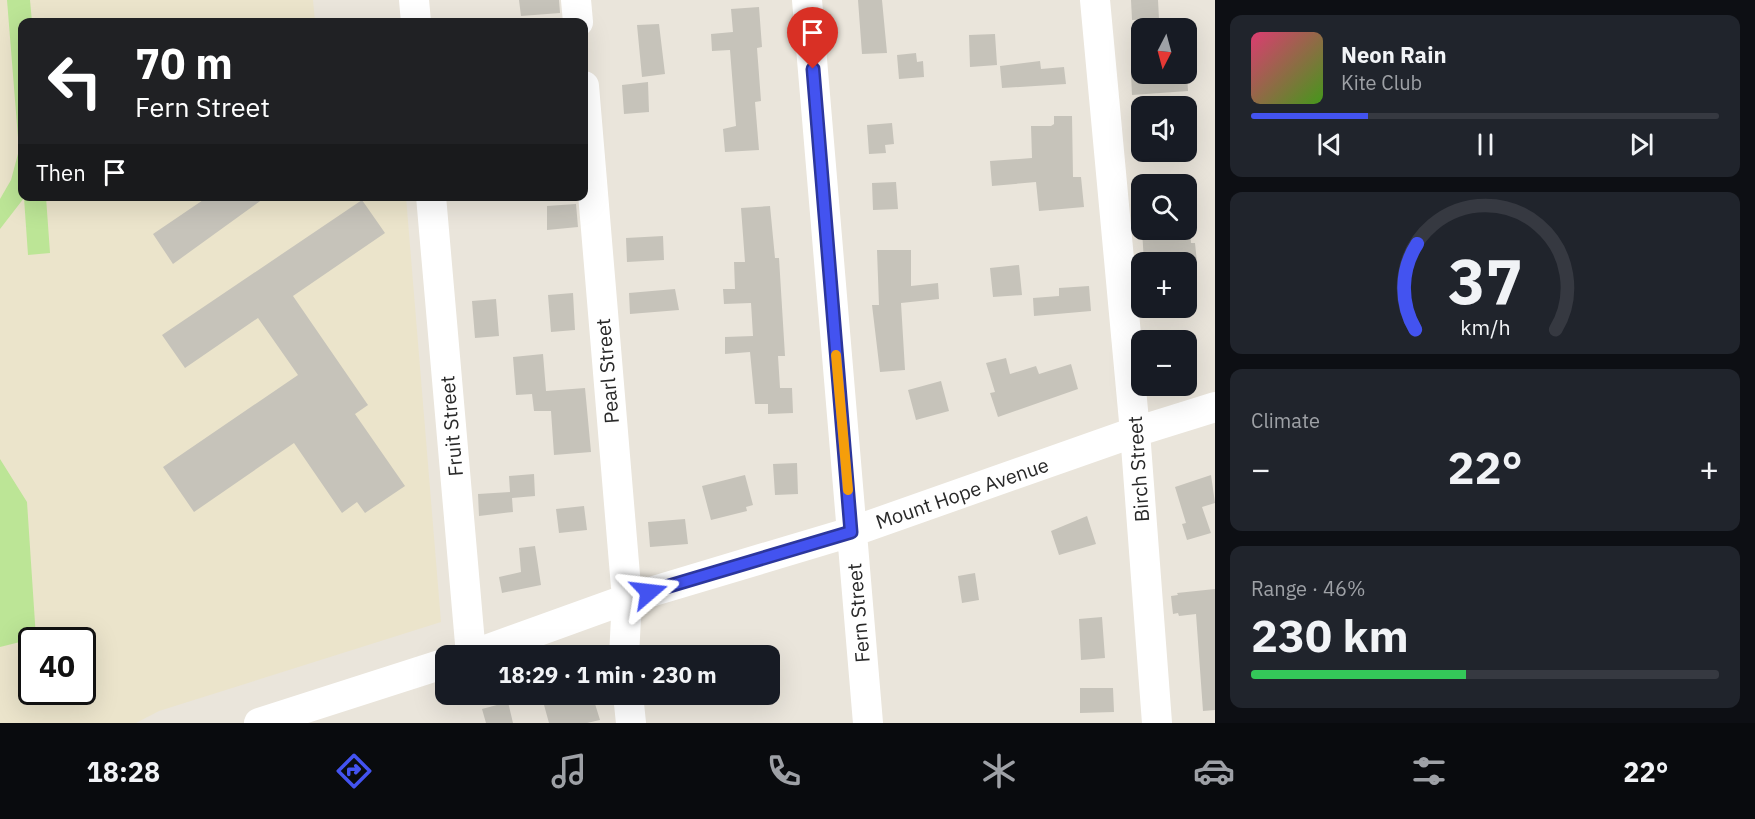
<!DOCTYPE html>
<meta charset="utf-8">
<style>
:root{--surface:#171b24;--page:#20242c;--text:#f1f3f6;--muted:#9ea1a6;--line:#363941;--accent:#4353f0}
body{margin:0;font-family:"IBM Plex Sans",sans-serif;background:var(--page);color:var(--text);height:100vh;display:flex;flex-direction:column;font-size:22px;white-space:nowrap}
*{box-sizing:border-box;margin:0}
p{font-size:20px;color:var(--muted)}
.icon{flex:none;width:33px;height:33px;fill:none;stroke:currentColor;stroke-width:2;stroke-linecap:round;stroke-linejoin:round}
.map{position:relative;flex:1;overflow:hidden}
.sheet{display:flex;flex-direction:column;gap:15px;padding:15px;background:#0d0f14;width:540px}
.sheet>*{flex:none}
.guide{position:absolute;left:18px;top:18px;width:570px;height:183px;border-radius:12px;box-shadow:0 6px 24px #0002;background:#202124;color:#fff;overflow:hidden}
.needle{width:39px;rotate:186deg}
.fabs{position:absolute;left:1131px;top:18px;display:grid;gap:12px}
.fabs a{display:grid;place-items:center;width:66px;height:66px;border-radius:12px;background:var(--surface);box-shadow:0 6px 24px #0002;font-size:30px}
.speed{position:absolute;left:18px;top:627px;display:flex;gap:12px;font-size:30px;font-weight:700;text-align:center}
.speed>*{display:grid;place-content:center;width:78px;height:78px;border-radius:50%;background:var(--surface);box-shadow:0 6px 24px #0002;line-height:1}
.speed .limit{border:3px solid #111;border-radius:9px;background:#fff;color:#111}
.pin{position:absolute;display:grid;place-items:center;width:51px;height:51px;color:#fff;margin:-62px -26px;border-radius:50% 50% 50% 0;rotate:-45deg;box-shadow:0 0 6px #0007}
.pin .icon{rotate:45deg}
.me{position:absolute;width:66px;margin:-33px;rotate:73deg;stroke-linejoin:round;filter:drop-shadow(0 0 4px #0008)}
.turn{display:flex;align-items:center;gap:21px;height:126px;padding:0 18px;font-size:27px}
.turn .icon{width:78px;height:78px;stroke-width:2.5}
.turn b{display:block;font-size:42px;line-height:51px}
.then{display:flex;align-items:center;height:57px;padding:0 18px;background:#0003;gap:12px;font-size:22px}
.big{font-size:45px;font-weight:700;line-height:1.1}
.sheet .card{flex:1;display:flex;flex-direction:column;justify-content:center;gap:9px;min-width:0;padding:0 21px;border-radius:12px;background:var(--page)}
.sheet .dial{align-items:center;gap:0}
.dial svg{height:156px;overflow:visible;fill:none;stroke:var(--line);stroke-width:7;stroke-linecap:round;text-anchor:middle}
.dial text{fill:var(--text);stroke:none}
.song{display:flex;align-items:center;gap:18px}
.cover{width:72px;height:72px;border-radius:9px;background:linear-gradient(135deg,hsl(340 70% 55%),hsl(100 70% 35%))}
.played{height:6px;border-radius:3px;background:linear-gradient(90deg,var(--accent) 25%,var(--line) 25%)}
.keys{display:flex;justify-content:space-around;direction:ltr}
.heat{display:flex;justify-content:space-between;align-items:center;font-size:33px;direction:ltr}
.charge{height:9px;border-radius:4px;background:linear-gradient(90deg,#34c759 46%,var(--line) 0)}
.trip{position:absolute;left:435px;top:645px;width:345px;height:60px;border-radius:12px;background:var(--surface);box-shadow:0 6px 24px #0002;font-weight:700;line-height:60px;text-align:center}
.dock{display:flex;height:96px;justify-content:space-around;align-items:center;background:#090b0e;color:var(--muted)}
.dock .icon{width:42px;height:42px}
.dock .active{color:var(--accent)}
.dock b{font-size:27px;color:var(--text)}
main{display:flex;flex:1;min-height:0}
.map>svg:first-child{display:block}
.education{fill:#ebe4cb;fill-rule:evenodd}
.pitch{fill:#bce596}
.building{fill:#c6c3ba}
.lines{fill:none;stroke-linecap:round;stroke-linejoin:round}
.minor{stroke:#fff;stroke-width:30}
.route-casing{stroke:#2c369c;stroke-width:15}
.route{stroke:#4353f0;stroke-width:10}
.slow{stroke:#f59e0b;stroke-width:10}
.labels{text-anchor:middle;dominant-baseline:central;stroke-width:4.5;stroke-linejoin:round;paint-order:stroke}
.street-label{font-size:20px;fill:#292929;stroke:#fff}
</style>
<main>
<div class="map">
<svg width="1215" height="723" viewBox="0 0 1215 723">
<rect width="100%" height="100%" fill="#eae5db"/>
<!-- education -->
<path class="education" d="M0 0H313L315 22H22V196L406 197 441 622 159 711 136 723H0ZM32 640H82V692H32Z"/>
<!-- pitch -->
<path class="pitch" d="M7 0H30L32 22H22V196L46 197 50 253 28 255 24 198 0 229V199L11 180 19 150Z
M0 459 27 502 36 638 0 647Z"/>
<!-- building -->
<path class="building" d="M519 0H559L560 13 521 16Z
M858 0H882L887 53 862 54Z
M1131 0H1158L1159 19 1132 20Z
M759 7 762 47 757 48 761 101 755 102 759 150 725 152 723 129 736 126 730 50 712 51 711 34 733 32 731 9Z
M659 24 665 74 642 77 637 25Z
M995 34 997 65 970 67 969 35Z
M916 53 917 62 923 61 924 77 899 79 897 55Z
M1040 61 1041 69 1064 67 1066 84 1002 88 1000 66Z
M1131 74H1187L1188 91 1132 95Z
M648 82 649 112 624 114 622 85Z
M1054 116H1072L1073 177H1081L1084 207 1039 211 1036 182 992 186 990 161 1032 158 1031 126H1051L1054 124Z
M892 123 894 144 885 145 886 153 869 154 867 125Z
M896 182 898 209 873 210 872 183Z
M209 196H267L173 264 153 234Z
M362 200 385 233 293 296 368 405 355 414 405 486 365 513 357 502 342 513 294 443 194 512 163 467 298 375 258 318 185 368 162 335Z
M576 204 578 227 547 230V206Z
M770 206 775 258H779L785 356H778L780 388H792L793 413 768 414V404H755L750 352 725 354V337L753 336 751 303 724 304 723 289H735L734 262H745L741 208Z
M1142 230H1190L1191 243H1195L1197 262H1144Z
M663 236 664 260 627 262 626 238Z
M877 250H911V286L938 283 939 299 901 303 905 370 880 372 872 305H879Z
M1019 265 1022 295 993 297 990 268Z
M1089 286 1091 311 1034 316 1033 298 1059 296V288Z
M675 289 679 310 630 314 629 293Z
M573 293 575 330 551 332 548 295Z
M496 299 499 336 475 338 472 301Z
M543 354 546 391 585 388 591 452 554 455 551 411H534L532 394 516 395 513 357Z
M1006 358 1010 374 1036 366 1039 374 1071 364 1078 389 998 417 990 393 995 392 986 363Z
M941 381 949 411 916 420 908 390Z
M797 463 798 494 775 495 773 464Z
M534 474 535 496 512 498 513 512 479 516 478 494 510 492 509 476Z
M745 475 753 505 746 507 747 511 711 520 702 486Z
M1211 475 1215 503 1202 507 1211 533 1187 540 1182 524 1186 523 1175 487Z
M584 506 587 530 559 533 556 509Z
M1087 516 1096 544 1059 555 1051 531Z
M685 519 688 544 650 547 648 522Z
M535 546 541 585 502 593 499 577 521 572 519 548Z
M975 573 979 600 962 603 958 576Z
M1215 589V710L1203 711 1196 614 1179 616 1178 613 1173 614 1171 596 1178 595 1177 593Z
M1102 617 1105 658 1081 660 1079 619Z
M1080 688H1113L1114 712 1080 713Z
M541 694H592L600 720 587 723H549Z
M508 702 513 723H486L482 709Z"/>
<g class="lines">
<!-- minor -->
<path class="minor" d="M414 0 416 22
M576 0 578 22
M807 0 868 723
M1095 0 1135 432 1157 723
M584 86 627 599 624 656
M431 196 471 655
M469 656 627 599 851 532 1135 432 1215 407
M628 694 631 723
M259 723 446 663"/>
</g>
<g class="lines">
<defs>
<path id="route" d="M649 592 851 532 813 69"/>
</defs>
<!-- route casing -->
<use href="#route" class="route-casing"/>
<!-- route -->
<use href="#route" class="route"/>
<!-- slow -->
<path class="slow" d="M836 355 848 490"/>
</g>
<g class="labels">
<!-- street labels -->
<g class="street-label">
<text transform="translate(607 371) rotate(-95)">Pearl Street</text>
<text transform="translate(451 426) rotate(-95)">Fruit Street</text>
<text transform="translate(1138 469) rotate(-94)">Birch Street</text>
<text transform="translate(962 493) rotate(-19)">Mount Hope Avenue</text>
<text transform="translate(858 613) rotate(-95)">Fern Street</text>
</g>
</g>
</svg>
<div class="fabs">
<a><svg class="needle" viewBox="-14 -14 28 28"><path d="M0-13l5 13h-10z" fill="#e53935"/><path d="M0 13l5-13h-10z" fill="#9ea1a6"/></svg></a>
<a><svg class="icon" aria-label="sound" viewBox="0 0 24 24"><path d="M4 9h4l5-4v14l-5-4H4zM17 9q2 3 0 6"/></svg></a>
<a><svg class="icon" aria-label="search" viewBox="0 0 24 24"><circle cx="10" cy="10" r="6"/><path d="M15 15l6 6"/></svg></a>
<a>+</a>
<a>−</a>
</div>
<div class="speed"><div class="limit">40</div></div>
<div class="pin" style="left:813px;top:69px;background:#d93025"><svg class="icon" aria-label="arrive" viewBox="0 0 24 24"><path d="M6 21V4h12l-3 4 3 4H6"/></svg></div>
<svg class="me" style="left:649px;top:592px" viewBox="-20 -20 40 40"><path d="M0-17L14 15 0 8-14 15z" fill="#4353f0" stroke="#fff" stroke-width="4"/></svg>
<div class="trip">18:29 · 1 min · 230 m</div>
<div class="guide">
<div class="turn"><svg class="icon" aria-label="left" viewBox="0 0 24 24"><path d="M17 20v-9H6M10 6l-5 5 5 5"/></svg><div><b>70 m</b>Fern Street</div></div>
<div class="then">Then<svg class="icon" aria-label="arrive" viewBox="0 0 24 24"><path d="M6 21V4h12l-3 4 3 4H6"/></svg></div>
</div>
</div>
<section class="sheet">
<div class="card">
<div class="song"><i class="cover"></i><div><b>Neon Rain</b><p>Kite Club</p></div></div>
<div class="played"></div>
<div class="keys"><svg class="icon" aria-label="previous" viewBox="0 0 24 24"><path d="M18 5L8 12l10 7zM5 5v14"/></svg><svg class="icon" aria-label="pause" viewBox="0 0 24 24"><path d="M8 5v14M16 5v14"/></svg><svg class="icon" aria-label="next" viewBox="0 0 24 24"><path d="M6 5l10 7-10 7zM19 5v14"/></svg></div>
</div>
<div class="card dial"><svg viewBox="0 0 100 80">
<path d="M14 69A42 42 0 1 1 86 69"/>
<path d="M14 69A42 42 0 0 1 15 25" stroke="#4353f0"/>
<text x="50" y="56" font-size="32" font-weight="700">37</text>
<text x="50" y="72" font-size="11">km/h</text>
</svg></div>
<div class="card"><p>Climate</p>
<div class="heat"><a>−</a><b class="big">22°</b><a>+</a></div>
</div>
<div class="card"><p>Range · 46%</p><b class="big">230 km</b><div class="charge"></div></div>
</section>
</main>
<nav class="dock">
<b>18:28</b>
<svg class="icon active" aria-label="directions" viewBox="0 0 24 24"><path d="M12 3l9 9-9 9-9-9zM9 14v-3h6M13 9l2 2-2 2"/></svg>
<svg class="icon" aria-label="music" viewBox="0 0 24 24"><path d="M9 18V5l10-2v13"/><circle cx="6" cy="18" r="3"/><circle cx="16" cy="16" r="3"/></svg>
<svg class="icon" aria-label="phone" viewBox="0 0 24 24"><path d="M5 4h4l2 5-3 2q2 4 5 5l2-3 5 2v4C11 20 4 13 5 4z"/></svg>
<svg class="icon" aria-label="climate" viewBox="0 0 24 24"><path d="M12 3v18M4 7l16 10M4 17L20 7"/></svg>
<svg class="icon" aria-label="car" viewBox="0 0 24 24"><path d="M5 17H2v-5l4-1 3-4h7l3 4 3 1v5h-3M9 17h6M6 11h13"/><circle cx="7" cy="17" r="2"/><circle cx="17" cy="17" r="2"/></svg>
<svg class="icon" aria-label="filters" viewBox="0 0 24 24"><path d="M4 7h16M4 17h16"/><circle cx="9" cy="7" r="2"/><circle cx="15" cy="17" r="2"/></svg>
<b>22°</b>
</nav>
